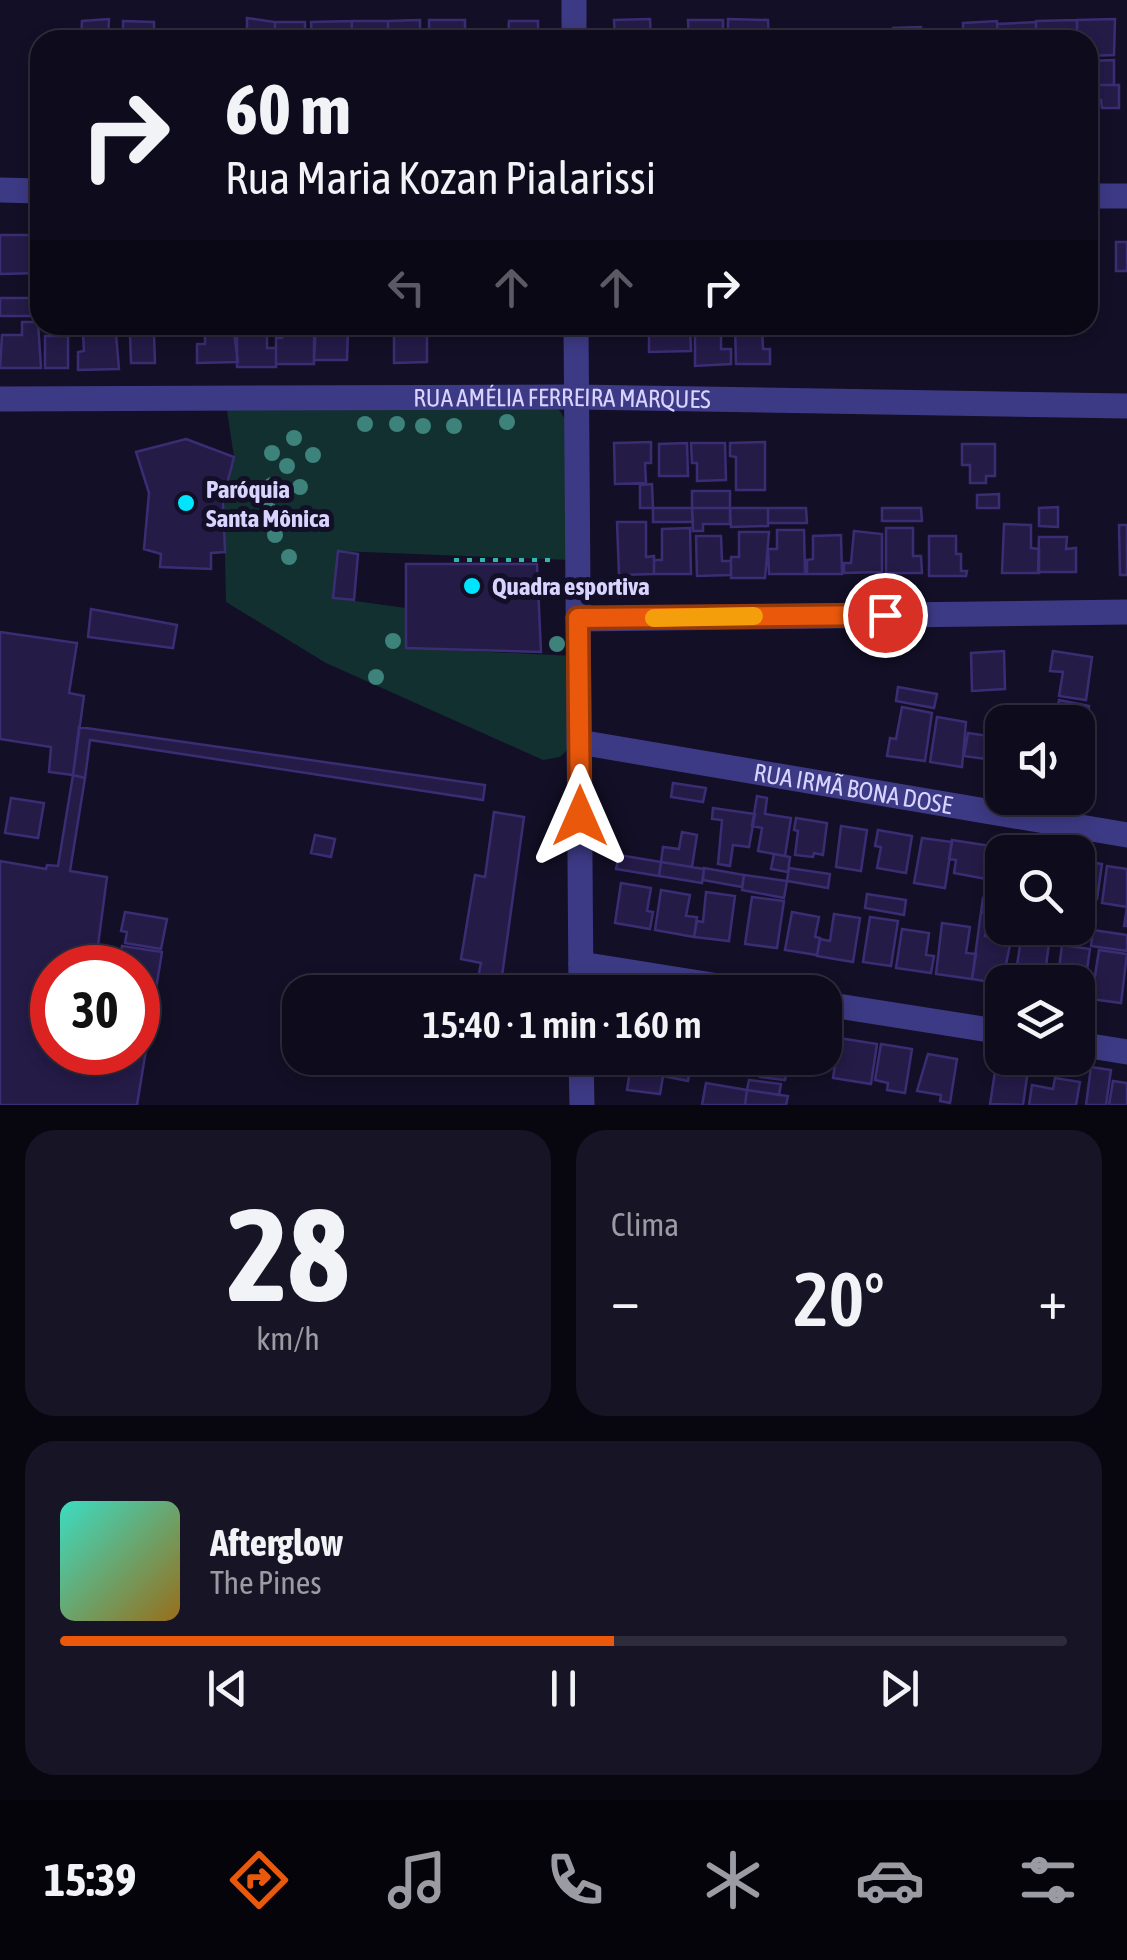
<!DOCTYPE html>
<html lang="pt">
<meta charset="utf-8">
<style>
:root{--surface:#0e0b1c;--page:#171425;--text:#f1f3f6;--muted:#9b9ba3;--line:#2e2b3b;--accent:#ea580c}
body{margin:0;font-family:"Asap Condensed",sans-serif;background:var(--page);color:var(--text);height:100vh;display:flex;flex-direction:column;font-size:38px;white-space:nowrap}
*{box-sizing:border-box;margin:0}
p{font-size:32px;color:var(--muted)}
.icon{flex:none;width:55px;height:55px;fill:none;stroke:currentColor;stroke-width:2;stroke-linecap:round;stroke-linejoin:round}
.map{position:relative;height:1105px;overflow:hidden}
.details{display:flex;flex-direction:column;gap:25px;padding:25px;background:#08060f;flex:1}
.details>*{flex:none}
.hud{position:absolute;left:30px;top:30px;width:1068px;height:305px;border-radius:30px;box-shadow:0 5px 15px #0003,0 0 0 2px var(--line);background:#0e0b1c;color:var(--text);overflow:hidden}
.controls{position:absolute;left:985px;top:705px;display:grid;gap:20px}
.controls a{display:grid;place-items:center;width:110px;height:110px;border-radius:20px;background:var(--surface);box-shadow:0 5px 15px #0003,0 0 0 2px var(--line);font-size:50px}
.speed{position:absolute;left:30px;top:945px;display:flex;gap:20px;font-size:50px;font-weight:700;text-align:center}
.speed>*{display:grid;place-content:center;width:130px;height:130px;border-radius:50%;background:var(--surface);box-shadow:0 5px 15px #0003,0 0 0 2px var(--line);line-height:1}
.speed .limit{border:15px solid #d22;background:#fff;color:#111}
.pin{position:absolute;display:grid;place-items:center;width:85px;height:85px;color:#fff;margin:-42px;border:5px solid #fff;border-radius:50%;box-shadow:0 2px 10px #0007}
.me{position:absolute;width:110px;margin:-55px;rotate:0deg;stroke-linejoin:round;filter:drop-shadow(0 0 8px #0008)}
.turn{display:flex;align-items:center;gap:35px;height:210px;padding:0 30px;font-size:45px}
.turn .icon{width:130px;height:130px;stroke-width:2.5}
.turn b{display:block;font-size:70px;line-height:85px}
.lanes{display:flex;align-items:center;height:95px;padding:0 30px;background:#0003;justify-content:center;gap:50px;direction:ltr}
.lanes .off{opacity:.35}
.big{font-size:75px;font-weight:600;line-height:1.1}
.details .card{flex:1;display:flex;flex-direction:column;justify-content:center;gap:15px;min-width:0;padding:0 35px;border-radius:30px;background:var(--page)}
.details .dial{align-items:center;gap:0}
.dial b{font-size:130px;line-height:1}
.song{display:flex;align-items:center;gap:30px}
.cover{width:120px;height:120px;border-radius:15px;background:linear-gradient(135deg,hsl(170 70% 55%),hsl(40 70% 35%))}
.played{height:10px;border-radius:5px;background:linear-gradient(90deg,var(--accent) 55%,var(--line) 55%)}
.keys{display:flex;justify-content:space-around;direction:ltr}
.heat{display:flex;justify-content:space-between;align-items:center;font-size:55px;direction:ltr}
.details .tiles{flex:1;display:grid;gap:25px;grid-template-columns:1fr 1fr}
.card:last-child{grid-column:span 2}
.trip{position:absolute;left:282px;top:975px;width:560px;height:100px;border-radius:30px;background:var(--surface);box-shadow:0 5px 15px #0003,0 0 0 2px var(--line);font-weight:600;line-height:100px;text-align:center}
.dock{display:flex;height:160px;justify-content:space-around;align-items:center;background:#06040b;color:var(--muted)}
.dock .icon{width:70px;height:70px}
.dock .on{color:var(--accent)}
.dock b{font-size:45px;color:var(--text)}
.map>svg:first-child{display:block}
.green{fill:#12302f}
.building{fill:#241b47;stroke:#3b2d73;stroke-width:2.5}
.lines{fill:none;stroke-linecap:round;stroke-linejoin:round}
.path{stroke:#2fb8b0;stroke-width:4;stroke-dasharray:5 8;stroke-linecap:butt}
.minor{stroke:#3d3a85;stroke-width:25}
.tree{fill:#3d827b}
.route-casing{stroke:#983908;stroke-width:25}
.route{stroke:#ea580c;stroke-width:18}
.slow{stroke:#f59e0b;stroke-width:18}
.poi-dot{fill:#00e5ff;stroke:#130f26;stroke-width:4}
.labels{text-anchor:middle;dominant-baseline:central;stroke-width:10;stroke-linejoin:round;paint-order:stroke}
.street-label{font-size:25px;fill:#d9d4ff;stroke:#130f26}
.poi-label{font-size:25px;font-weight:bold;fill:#d9d4ff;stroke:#130f26;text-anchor:start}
</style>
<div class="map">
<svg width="1127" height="1105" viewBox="0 0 1127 1105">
<rect width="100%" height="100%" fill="#130f26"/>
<!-- green -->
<path class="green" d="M544 402 559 410 568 423 571 560 338 551 333 598 406 608 407 648 574 656 575 743 560 757 543 760 326 663 226 602 224 507 234 457 226 404Z"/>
<!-- building -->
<path class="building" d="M247 18 275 22V40H237L236 30 247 29Z
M109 19 108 40H81L82 21Z
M650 19 651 40H615L614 20Z
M728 19 768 20 769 40H728Z
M1115 19 1114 55 1088 56V40H1077V20Z
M420 20V40L388 39V21Z
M429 20H465V40H429Z
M688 20H723V40H689Z
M1077 20V40L1036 39V21Z
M123 21 154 22V40H123Z
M352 21H388V40H351Z
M352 21 351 40H312L311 22Z
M509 21H538V40H508Z
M997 21 998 40H963V23Z
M275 22H305V40H275Z
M1036 22V37L998 40 997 24Z
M921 27V40H893V28Z
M1114 60V85H1088L1089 61Z
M1088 85H1119V108H1102L1101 100 1088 101Z
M0 235H40V273L0 274Z
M1116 242H1127V271H1116Z
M0 298H40V316H0Z
M22 322H38L41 368H0L2 335H22Z
M205 325H233L238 362 197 363V344H205Z
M237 325H267V348H276V367H237Z
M282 325H314V364H276V338H282Z
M394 325H427V362L394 363Z
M649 325H690L691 351 649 352Z
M695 325H721V349H731V364L695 366Z
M735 325H762L763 349H770V364H736Z
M316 326 348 328 347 360H314Z
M116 334 119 369 78 370V352L84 351 83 335Z
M154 334 155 363H131L130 335Z
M45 336H68V368H45Z
M186 439 234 457 223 500 225 552 211 553V569L160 567 161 554 144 549 149 493 136 452Z
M651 442V463H645L646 483 615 484 614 443Z
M765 442V490H736V457L730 456V443Z
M687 443 688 476H659V444Z
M691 443H725L726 480 697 481V463H692Z
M962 444H995V476H986V483H970V465H962Z
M652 484 653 508H640V485Z
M692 491H730V508H692Z
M999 494V508H977V495Z
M1058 507V527L1039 526V508Z
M653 508H692L693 522H653Z
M692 508H730V524H703V531H693Z
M730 508H768V526L731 527Z
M768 508H806L807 523H768Z
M882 508H921L922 521H882Z
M617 522H646V557L654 556V574L619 575Z
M1004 524 1031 525V548L1039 549V573H1002Z
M1119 525H1127V575H1120Z
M690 528 691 574H654V560H662V529Z
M886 528H913V556H921L922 573H886Z
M777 530H804L805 574H769L768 549H777Z
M854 531 882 534V572L844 573V563H851Z
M739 532H769L765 578H731V557H739Z
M841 535 842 574H807V560L813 559V536Z
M696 536H721L722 561H731V575L697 576Z
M929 536H956V554H961V571H967L966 576H929Z
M1039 537H1067L1066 549 1076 548V572H1038Z
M338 551 358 554 354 600 333 598Z
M406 564H537L541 652 406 648Z
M91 609 177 625 173 648 88 637Z
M0 632 77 643 69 693 84 696 73 775 49 772 51 747 0 739Z
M1004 651 1005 689 972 691 971 653Z
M1053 651 1092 657 1086 700 1059 696 1063 672 1050 671Z
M898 687 937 694 934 708 896 701Z
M1059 700 1089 706 1087 723 1056 716Z
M902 707 932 713 925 761 887 756 890 738 896 739Z
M937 717 966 722 962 767 930 762Z
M79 727 485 785 483 800 90 740 85 778 73 775Z
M968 733 1002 738 1000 761 964 756Z
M73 775 85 778 70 871 107 877 95 968H52V1052H138V968H119L122 946 162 952 137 1105H0V861L46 869 47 865 58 866Z
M673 783 706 788 703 802 671 797Z
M757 796 767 798 765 814 791 818 785 856 758 851 762 828 752 826Z
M11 798 44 803 38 838 5 833Z
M713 808 755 814 749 847 733 845 730 866 718 864 722 820 712 819Z
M494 812 524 817 502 976 496 975 495 980 478 978 481 963 461 959 475 875 485 877Z
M796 818 827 823 823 855 814 853 813 857 795 855 798 831 794 830Z
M841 826 867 830 861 871 836 867Z
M878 830 912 836 906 873 877 868 881 847 875 846Z
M682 832 697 835 692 867 661 862 663 847 679 849Z
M315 835 335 839 331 857 311 853Z
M922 838 952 842 945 888 914 883Z
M952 840 991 846 986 879 954 873 956 860 949 859Z
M991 846 1024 852H1002V889L991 887 994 863 989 862Z
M774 854 790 857 788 872 771 869Z
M619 855 661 862 659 876 616 869Z
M1078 860 1102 864 1097 899 1078 897Z
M661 862 704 869 702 883 659 876Z
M1107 866 1127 869V926H1124L1127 907 1102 903Z
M704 868 744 875 742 887 703 880Z
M789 868 830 874 828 888 787 881Z
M744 875 787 881 784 898 742 890Z
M621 883 651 888 647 911 653 912 650 929 615 923Z
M661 890 690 895 686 916 697 917 694 937 655 930Z
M706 892 735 896 729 941 694 937 697 921 703 922Z
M867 894 906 900 904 915 865 908Z
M752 897 784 901 777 948 745 944Z
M983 898 1002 901V915L981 912Z
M125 912 167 919 161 949 125 943 127 932 121 931Z
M792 912 819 917 815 937 820 938 817 955 785 950Z
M981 912 989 913 985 936 1011 940 1002 984 972 979Z
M834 914 860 918 853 962 817 956 820 939 830 941Z
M870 917 898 921 891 966 863 962Z
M942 923 970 927 966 953 976 954 972 979 936 974Z
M1016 928H1057L1056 937 1015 932Z
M902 929 929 933 926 955 934 956 931 973 896 968Z
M1093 930 1127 935V951L1091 946Z
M1021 939 1049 943 1044 982H1008L1010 971 1016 972Z
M1062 945 1090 949 1083 997 1078 996V982H1050L1051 976 1058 977Z
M1099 950 1127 954 1121 1003 1083 998 1086 981 1094 982Z
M825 1033 835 1035 830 1069 810 1067 809 1072 792 1069 794 1058H825Z
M839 1038 877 1044 871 1084 833 1078Z
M881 1044 912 1049 905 1093 887 1090 888 1083 875 1080Z
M928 1054 957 1059 950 1103 940 1101 941 1095 917 1091Z
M666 1058H710L709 1061 692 1058 688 1081 663 1076Z
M752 1058H789L785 1080 760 1077 761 1067 751 1066Z
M996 1065 1028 1070 1023 1105 990 1104Z
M1091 1067 1111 1070 1106 1105H1086Z
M630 1071 663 1076 660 1094 627 1090Z
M1055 1078 1080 1082 1076 1105H1029L1032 1085 1053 1089Z
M749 1080 781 1084 779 1095 747 1090Z
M1113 1081 1127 1083V1105H1109Z
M706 1083 747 1090 745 1105H702Z
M747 1090 788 1096 786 1105H745Z"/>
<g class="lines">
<!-- path -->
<path class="path" d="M454 560H555"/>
<!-- minor -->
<g class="minor">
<path d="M574 0V40"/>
<path d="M0 190 40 191"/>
<path d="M1088 196H1127"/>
<path d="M576 325 581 992"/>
<path id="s1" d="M0 399 577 397 1127 406"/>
<path d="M578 619 1127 612"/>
<path id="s2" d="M579 742 1127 835"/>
<path d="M581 964 756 992"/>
<path d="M825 1004 1002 1032"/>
<path d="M1078 1044 1127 1052"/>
<path d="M581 1058 582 1105"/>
</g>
</g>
<!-- trees -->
<g class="tree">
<circle cx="507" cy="422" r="8"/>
<circle cx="365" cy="424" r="8"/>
<circle cx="397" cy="424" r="8"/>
<circle cx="423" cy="426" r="8"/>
<circle cx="454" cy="426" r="8"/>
<circle cx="294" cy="438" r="8"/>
<circle cx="272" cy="453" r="8"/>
<circle cx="313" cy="455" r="8"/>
<circle cx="287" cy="466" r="8"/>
<circle cx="272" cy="485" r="8"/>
<circle cx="300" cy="487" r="8"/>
<circle cx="269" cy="510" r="8"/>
<circle cx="295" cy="519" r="8"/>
<circle cx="275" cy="535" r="8"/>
<circle cx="289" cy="557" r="8"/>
<circle cx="554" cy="591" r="8"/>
<circle cx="393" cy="641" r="8"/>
<circle cx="557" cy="644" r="8"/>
<circle cx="376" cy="677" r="8"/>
</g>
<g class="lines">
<defs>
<path id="route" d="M580 816 578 618 885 615"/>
</defs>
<!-- route casing -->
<use href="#route" class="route-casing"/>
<!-- route -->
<use href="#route" class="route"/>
<!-- slow -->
<path class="slow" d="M654 618 754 616"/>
</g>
<!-- markers -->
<g class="poi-dot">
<circle cx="186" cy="503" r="10"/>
<circle cx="472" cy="586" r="10"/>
</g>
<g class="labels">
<!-- street labels -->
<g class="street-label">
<text stroke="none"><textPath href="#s1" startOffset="562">RUA AMÉLIA FERREIRA MARQUES</textPath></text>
<text stroke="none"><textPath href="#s2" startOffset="278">RUA IRMÃ BONA DOSE</textPath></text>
</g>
<!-- poi labels -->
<g class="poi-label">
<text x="206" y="489">Paróquia<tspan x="206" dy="29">Santa Mônica</tspan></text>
<text x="492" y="586">Quadra esportiva</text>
</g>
</g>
</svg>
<div class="controls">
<a><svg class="icon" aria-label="sound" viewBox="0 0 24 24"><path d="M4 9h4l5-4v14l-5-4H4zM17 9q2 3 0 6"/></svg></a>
<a><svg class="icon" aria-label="search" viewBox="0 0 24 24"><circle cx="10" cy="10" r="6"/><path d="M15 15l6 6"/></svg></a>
<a><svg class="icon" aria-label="layers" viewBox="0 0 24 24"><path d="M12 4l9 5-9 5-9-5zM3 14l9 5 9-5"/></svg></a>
</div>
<div class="speed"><div class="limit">30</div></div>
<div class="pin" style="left:885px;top:615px;background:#d93025"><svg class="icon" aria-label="arrive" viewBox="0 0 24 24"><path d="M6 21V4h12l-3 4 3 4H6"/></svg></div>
<svg class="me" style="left:580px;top:816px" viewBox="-20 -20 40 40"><path d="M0-17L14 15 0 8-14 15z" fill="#ea580c" stroke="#fff" stroke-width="4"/></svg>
<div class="trip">15:40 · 1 min · 160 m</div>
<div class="hud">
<div class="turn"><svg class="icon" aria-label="right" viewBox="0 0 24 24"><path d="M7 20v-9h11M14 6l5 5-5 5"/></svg><div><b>60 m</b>Rua Maria Kozan Pialarissi</div></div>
<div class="lanes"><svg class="icon off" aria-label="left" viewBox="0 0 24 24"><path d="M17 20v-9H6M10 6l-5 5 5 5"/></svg><svg class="icon off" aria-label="ahead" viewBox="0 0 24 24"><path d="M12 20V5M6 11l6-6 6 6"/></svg><svg class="icon off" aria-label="ahead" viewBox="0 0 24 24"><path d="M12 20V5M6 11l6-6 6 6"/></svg><svg class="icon" aria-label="right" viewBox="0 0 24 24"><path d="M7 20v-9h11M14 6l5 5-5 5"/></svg></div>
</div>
</div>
<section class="details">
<div class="tiles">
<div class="card dial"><b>28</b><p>km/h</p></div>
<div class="card"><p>Clima</p>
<div class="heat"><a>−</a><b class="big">20°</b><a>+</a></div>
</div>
<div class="card">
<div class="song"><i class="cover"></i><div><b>Afterglow</b><p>The Pines</p></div></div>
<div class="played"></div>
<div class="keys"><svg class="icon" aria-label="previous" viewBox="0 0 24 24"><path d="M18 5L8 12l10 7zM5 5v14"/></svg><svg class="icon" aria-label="pause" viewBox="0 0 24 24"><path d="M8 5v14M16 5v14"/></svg><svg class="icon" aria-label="next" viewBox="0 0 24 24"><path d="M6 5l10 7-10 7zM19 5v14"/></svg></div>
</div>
</div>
</section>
<nav class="dock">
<b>15:39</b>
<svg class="icon on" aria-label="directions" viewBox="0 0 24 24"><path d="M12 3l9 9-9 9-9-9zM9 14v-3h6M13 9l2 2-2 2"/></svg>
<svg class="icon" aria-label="music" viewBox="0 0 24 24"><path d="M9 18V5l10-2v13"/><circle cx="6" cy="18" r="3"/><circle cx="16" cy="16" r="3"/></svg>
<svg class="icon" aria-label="phone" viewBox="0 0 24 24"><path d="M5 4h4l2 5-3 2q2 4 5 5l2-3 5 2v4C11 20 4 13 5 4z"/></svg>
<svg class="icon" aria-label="climate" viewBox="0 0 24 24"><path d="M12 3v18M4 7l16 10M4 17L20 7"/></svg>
<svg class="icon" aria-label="car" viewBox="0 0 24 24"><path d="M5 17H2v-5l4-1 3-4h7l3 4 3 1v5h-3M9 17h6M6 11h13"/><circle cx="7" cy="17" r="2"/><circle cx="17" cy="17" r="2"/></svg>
<svg class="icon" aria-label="filters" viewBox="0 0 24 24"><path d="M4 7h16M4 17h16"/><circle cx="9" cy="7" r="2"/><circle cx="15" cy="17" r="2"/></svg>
</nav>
